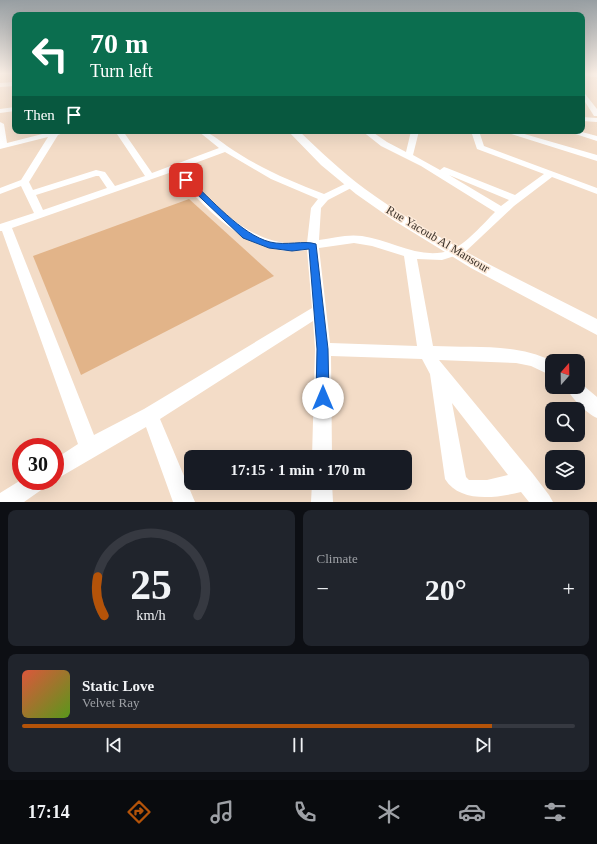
<!DOCTYPE html>
<meta charset="utf-8">
<style>
:root{--surface:#171b24;--page:#20242c;--text:#f1f3f6;--muted:#9ea1a6;--line:#363941;--accent:#b45309}
body{margin:0;font-family:"Times New Roman",serif;background:var(--page);color:var(--text);height:100vh;display:flex;flex-direction:column;font-size:15px;white-space:nowrap}
*{box-sizing:border-box;margin:0}
p{font-size:13px;color:var(--muted)}
.icon{flex:none;width:22px;height:22px;fill:none;stroke:currentColor;stroke-width:2;stroke-linecap:round;stroke-linejoin:round}
.map{position:relative;height:502px;overflow:hidden}
.side{display:flex;flex-direction:column;gap:8px;padding:8px;background:#0d0f14;flex:1}
.side>*{flex:none}
.hud{position:absolute;left:12px;top:12px;width:573px;height:122px;border-radius:8px;box-shadow:0 4px 16px #0002;background:#0b6e4f;color:#fff;overflow:hidden}
.needle{width:26px;rotate:20deg}
.fabs{position:absolute;left:545px;top:354px;display:grid;gap:8px}
.fabs a{display:grid;place-items:center;width:40px;height:40px;border-radius:8px;background:var(--surface);box-shadow:0 4px 16px #0002;font-size:20px}
.speed{position:absolute;left:12px;top:438px;display:flex;gap:8px;font-size:20px;font-weight:700;text-align:center}
.speed>*{display:grid;place-content:center;width:52px;height:52px;border-radius:50%;background:var(--surface);box-shadow:0 4px 16px #0002;line-height:1}
.speed .limit{border:6px solid #d22;background:#fff;color:#111}
.pin{position:absolute;display:grid;place-items:center;width:34px;height:34px;color:#fff;margin:-17px;border-radius:8px;box-shadow:0 2px 6px #0006}
.me{position:absolute;width:44px;margin:-22px;rotate:0deg;stroke-linejoin:round;filter:drop-shadow(0 0 3px #0008)}
.turn{display:flex;align-items:center;gap:14px;height:84px;padding:0 12px;font-size:18px}
.turn .icon{width:52px;height:52px;stroke-width:2.5}
.turn b{display:block;font-size:28px;line-height:34px}
.then{display:flex;align-items:center;height:38px;padding:0 12px;background:#0003;gap:8px;font-size:15px}
.big{font-size:30px;font-weight:700;line-height:1.1}
.side .widget{flex:1;display:flex;flex-direction:column;justify-content:center;gap:6px;min-width:0;padding:0 14px;border-radius:8px;background:var(--page)}
.side .dial{align-items:center;gap:0}
.dial svg{height:104px;overflow:visible;fill:none;stroke:var(--line);stroke-width:7;stroke-linecap:round;text-anchor:middle}
.dial text{fill:var(--text);stroke:none}
.song{display:flex;align-items:center;gap:12px}
.cover{width:48px;height:48px;border-radius:6px;background:linear-gradient(135deg,hsl(10 70% 55%),hsl(90 70% 35%))}
.played{height:4px;border-radius:2px;background:linear-gradient(90deg,var(--accent) 85%,var(--line) 85%)}
.keys{display:flex;justify-content:space-around;direction:ltr}
.heat{display:flex;justify-content:space-between;align-items:center;font-size:22px;direction:ltr}
.side .tiles{flex:1;display:grid;gap:8px;grid-template-columns:1fr 1fr}
.widget:last-child{grid-column:span 2}
.trip{position:absolute;left:184px;top:450px;width:228px;height:40px;border-radius:8px;background:var(--surface);box-shadow:0 4px 16px #0002;font-weight:700;line-height:40px;text-align:center}
.menu{display:flex;height:64px;justify-content:space-around;align-items:center;background:#090b0e;color:var(--muted)}
.menu .icon{width:28px;height:28px}
.menu .selected{color:var(--accent)}
.menu b{font-size:18px;color:var(--text)}
.map>svg:first-child{display:block}
.green{fill:#e2b489}
.lines{fill:none;stroke-linecap:round;stroke-linejoin:round}
.minor{fill:#fff;fill-rule:evenodd}
.tertiary{fill:#fff;fill-rule:evenodd}
.route{fill:#1a73e8;stroke:#114b97}
.labels{text-anchor:middle;dominant-baseline:central;stroke-width:3;stroke-linejoin:round;paint-order:stroke}
.street-label{font-size:12px;fill:#3b322a;stroke:#fdead9}
</style>
<div class="map">
<svg width="597" height="502" viewBox="0 0 597 502">
<rect width="100%" height="100%" fill="#f3dcc7"/>
<!-- green -->
<path class="green" d="M189 199 274 276 81 375 33 256Z"/>
<g class="lines">
<!-- minor -->
<path class="minor" d="M582 73H597V77L582 76Z
M15 82V86L0 87V83Z
M582 90 597 109V116H594L582 97Z
M15 107V111L0 113V109Z
M582 117 597 118V122L582 121Z
M0 122 4 124 7 143 54 131H68L58 135 29 182 33 190 96 170 105 172 115 186 145 176 115 131H123L152 173 219 148 198 131C210 131 217 139 227 146 257 167 290 181 324 194L349 182H355L357 184 355 186 328 200 321 208 319 240C333 238 347 234 362 236 391 240 421 261 451 250 465 245 484 223 495 212L421 166 381 146 362 131H371L387 142 406 152 411 131H419L413 155 440 170 444 167 447 168 515 195 544 174 477 149 471 131H479L484 146 597 188V194L552 177 514 206 464 253 442 260 417 259 433 346C472 348 516 343 552 361V376L531 366 516 363 439 360 533 474 549 495 553 502H529L521 492C493 499 459 502 445 479L430 374 422 359 331 356 332 457H312L315 349 313 321 160 419 195 502H173L146 427 55 480V459L78 444 2 231H0V224L34 213 21 186 0 194V188L21 180 48 137 0 149ZM225 152 271 179 318 199 311 208 307 243C252 250 215 204 179 169ZM172 172C209 210 248 259 307 250L312 308 144 409 94 435 12 228ZM449 175 509 200 501 206ZM96 176H99L107 188 43 210 36 195ZM354 243 372 246 404 256 417 346 330 343 319 248ZM452 403 508 475 487 480H469L466 477Z
M280 131H297L298 132 294 134Z
M502 131H514L597 155V161Z
M566 131H578L597 136V141Z
M578 381 597 397V418C586 413 571 398 566 387H578Z
M21 480V481H47L44 488 24 502H0V493Z
M312 483H332L333 502H311Z"/>
<!-- tertiary -->
<path class="tertiary" d="M288 131H299C320 151 341 171 365 189 437 241 518 279 597 319V335L471 268 393 220 356 194 321 165Z"/>
</g>
<!-- sky -->
<linearGradient id="sky" x2="0" y2="1"><stop stop-color="#979ea2"/><stop offset="0.51" stop-color="#faefe6"/><stop offset="1" stop-color="#faefe6" stop-opacity="0"/></linearGradient>
<rect width="597" height="144" fill="url(#sky)"/>
<!-- route -->
<path class="route" d="M183 178H188C210 198 242 235 270 242 286 246 304 240 316 244L328 349 329 398 327 403 323 404 318 403 316 398 317 349 309 249 292 251 269 248 243 238 183 181Z"/>
<g class="labels">
<!-- street labels -->
<g class="street-label">
<text transform="translate(438 239) rotate(31)">Rue Yacoub Al Mansour</text>
</g>
</g>
</svg>
<div class="fabs">
<a><svg class="needle" viewBox="-14 -14 28 28"><path d="M0-13l5 13h-10z" fill="#e53935"/><path d="M0 13l5-13h-10z" fill="#9ea1a6"/></svg></a>
<a><svg class="icon" aria-label="search" viewBox="0 0 24 24"><circle cx="10" cy="10" r="6"/><path d="M15 15l6 6"/></svg></a>
<a><svg class="icon" aria-label="layers" viewBox="0 0 24 24"><path d="M12 4l9 5-9 5-9-5zM3 14l9 5 9-5"/></svg></a>
</div>
<div class="speed"><div class="limit">30</div></div>
<div class="pin" style="left:186px;top:180px;background:#d93025"><svg class="icon" aria-label="arrive" viewBox="0 0 24 24"><path d="M6 21V4h12l-3 4 3 4H6"/></svg></div>
<svg class="me" style="left:323px;top:398px" viewBox="-20 -20 40 40"><circle r="19" fill="#fff"/><path d="M0-13L10 11 0 6-10 11z" fill="#1a73e8"/></svg>
<div class="trip">17:15 · 1 min · 170 m</div>
<div class="hud">
<div class="turn"><svg class="icon" aria-label="left" viewBox="0 0 24 24"><path d="M17 20v-9H6M10 6l-5 5 5 5"/></svg><div><b>70 m</b>Turn left</div></div>
<div class="then">Then<svg class="icon" aria-label="arrive" viewBox="0 0 24 24"><path d="M6 21V4h12l-3 4 3 4H6"/></svg></div>
</div>
</div>
<section class="side">
<div class="tiles">
<div class="widget dial"><svg viewBox="0 0 100 80">
<path d="M14 69A42 42 0 1 1 86 69"/>
<path d="M14 69A42 42 0 0 1 9 39" stroke="#b45309"/>
<text x="50" y="56" font-size="32" font-weight="700">25</text>
<text x="50" y="72" font-size="11">km/h</text>
</svg></div>
<div class="widget"><p>Climate</p>
<div class="heat"><a>−</a><b class="big">20°</b><a>+</a></div>
</div>
<div class="widget">
<div class="song"><i class="cover"></i><div><b>Static Love</b><p>Velvet Ray</p></div></div>
<div class="played"></div>
<div class="keys"><svg class="icon" aria-label="previous" viewBox="0 0 24 24"><path d="M18 5L8 12l10 7zM5 5v14"/></svg><svg class="icon" aria-label="pause" viewBox="0 0 24 24"><path d="M8 5v14M16 5v14"/></svg><svg class="icon" aria-label="next" viewBox="0 0 24 24"><path d="M6 5l10 7-10 7zM19 5v14"/></svg></div>
</div>
</div>
</section>
<nav class="menu">
<b>17:14</b>
<svg class="icon selected" aria-label="directions" viewBox="0 0 24 24"><path d="M12 3l9 9-9 9-9-9zM9 14v-3h6M13 9l2 2-2 2"/></svg>
<svg class="icon" aria-label="music" viewBox="0 0 24 24"><path d="M9 18V5l10-2v13"/><circle cx="6" cy="18" r="3"/><circle cx="16" cy="16" r="3"/></svg>
<svg class="icon" aria-label="phone" viewBox="0 0 24 24"><path d="M5 4h4l2 5-3 2q2 4 5 5l2-3 5 2v4C11 20 4 13 5 4z"/></svg>
<svg class="icon" aria-label="climate" viewBox="0 0 24 24"><path d="M12 3v18M4 7l16 10M4 17L20 7"/></svg>
<svg class="icon" aria-label="car" viewBox="0 0 24 24"><path d="M5 17H2v-5l4-1 3-4h7l3 4 3 1v5h-3M9 17h6M6 11h13"/><circle cx="7" cy="17" r="2"/><circle cx="17" cy="17" r="2"/></svg>
<svg class="icon" aria-label="filters" viewBox="0 0 24 24"><path d="M4 7h16M4 17h16"/><circle cx="9" cy="7" r="2"/><circle cx="15" cy="17" r="2"/></svg>
</nav>
